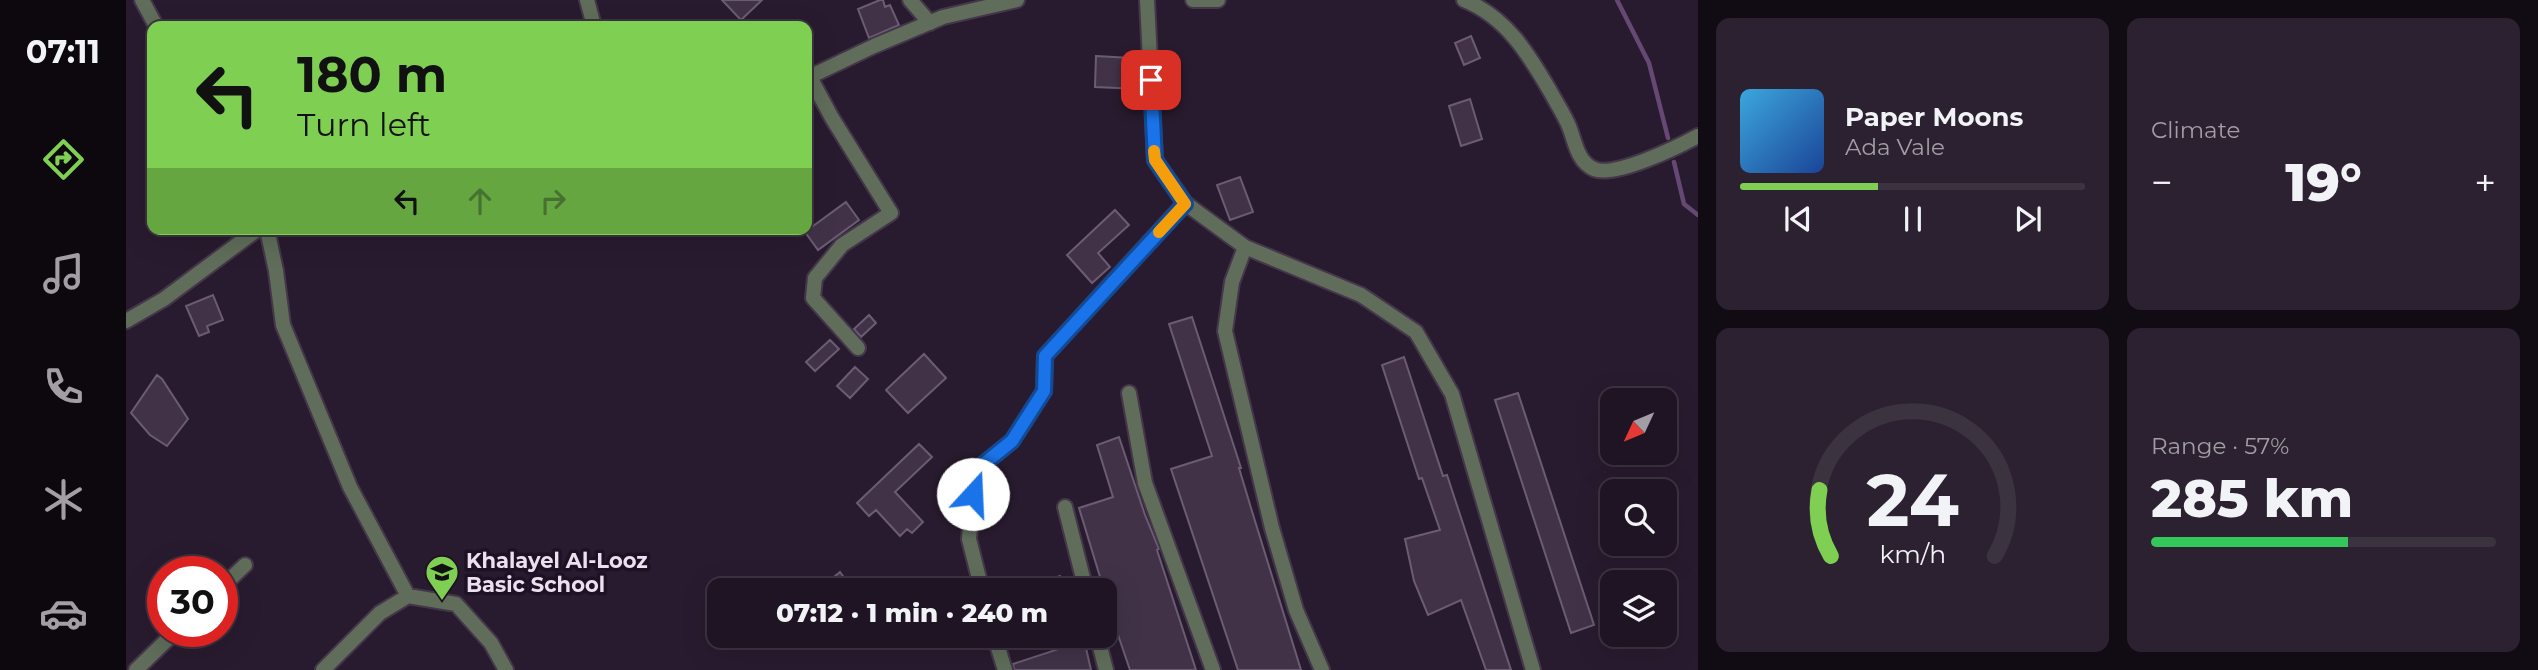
<!DOCTYPE html>
<meta charset="utf-8">
<style>
:root{--surface:#1f1423;--page:#2c2130;--text:#f1f3f6;--muted:#a19ea6;--line:#3c3341;--accent:#7fd052}
body{margin:0;font-family:Montserrat,sans-serif;background:var(--page);color:var(--text);height:100vh;display:flex;flex-direction:column;font-size:26px;white-space:nowrap}
*{box-sizing:border-box;margin:0}
p{font-size:23px;color:var(--muted)}
.icon{flex:none;width:38px;height:38px;fill:none;stroke:currentColor;stroke-width:2;stroke-linecap:round;stroke-linejoin:round}
.map{position:relative;flex:1;overflow:hidden}
.sheet{display:flex;flex-direction:column;gap:18px;padding:18px;background:#110b13;width:840px}
.sheet>*{flex:none}
.hud{position:absolute;left:21px;top:21px;width:665px;height:214px;border-radius:14px;box-shadow:0 7px 28px #0002,0 0 0 2px var(--line);background:#7fd052;color:#111;overflow:hidden}
.needle{width:46px;rotate:226deg}
.controls{position:absolute;left:1474px;top:388px;display:grid;gap:14px}
.controls a{display:grid;place-items:center;width:77px;height:77px;border-radius:14px;background:var(--surface);box-shadow:0 7px 28px #0002,0 0 0 2px var(--line);font-size:35px}
.speed{position:absolute;left:21px;top:556px;display:flex;gap:14px;font-size:35px;font-weight:700;text-align:center}
.speed>*{display:grid;place-content:center;width:91px;height:91px;border-radius:50%;background:var(--surface);box-shadow:0 7px 28px #0002,0 0 0 2px var(--line);line-height:1}
.speed .limit{border:10px solid #d22;background:#fff;color:#111}
.pin{position:absolute;display:grid;place-items:center;width:60px;height:60px;color:#fff;margin:-30px;border-radius:14px;box-shadow:0 4px 10px #0006}
.me{position:absolute;width:77px;margin:-38px;rotate:20deg;stroke-linejoin:round;filter:drop-shadow(0 0 5px #0008)}
.turn{display:flex;align-items:center;gap:24px;height:147px;padding:0 35px;font-size:32px}
.turn .icon{width:91px;height:91px;stroke-width:2.5}
.turn b{display:block;font-size:49px;line-height:60px}
.lanes{display:flex;align-items:center;height:66px;padding:0 35px;background:#0003;justify-content:center;gap:35px;direction:ltr}
.lanes .off{opacity:.35}
.big{font-size:52px;font-weight:800;line-height:1.1}
.sheet .tile{flex:1;display:flex;flex-direction:column;justify-content:center;gap:10px;min-width:0;padding:0 24px;border-radius:14px;background:var(--page)}
.sheet .dial{align-items:center;gap:0}
.dial svg{height:182px;overflow:visible;fill:none;stroke:var(--line);stroke-width:7;stroke-linecap:round;text-anchor:middle}
.dial text{fill:var(--text);stroke:none}
.song{display:flex;align-items:center;gap:21px}
.cover{width:84px;height:84px;border-radius:10px;background:linear-gradient(135deg,hsl(200 70% 55%),hsl(220 70% 35%))}
.played{height:7px;border-radius:4px;background:linear-gradient(90deg,var(--accent) 40%,var(--line) 40%)}
.keys{display:flex;justify-content:space-around;direction:ltr}
.heat{display:flex;justify-content:space-between;align-items:center;font-size:38px;direction:ltr}
.charge{height:10px;border-radius:5px;background:linear-gradient(90deg,#34c759 57%,var(--line) 0)}
.sheet .tiles{flex:1;display:grid;gap:18px;grid-template-columns:repeat(2,1fr)}
.trip{position:absolute;left:581px;top:578px;width:410px;height:70px;border-radius:14px;background:var(--surface);box-shadow:0 7px 28px #0002,0 0 0 2px var(--line);font-weight:800;line-height:70px;text-align:center}
main{display:flex;flex:1;min-height:0}
.menu{display:flex;flex-direction:column;width:126px;justify-content:space-around;align-items:center;background:#0c080e;color:var(--muted)}
.menu .icon{width:49px;height:49px}
.menu .current{color:var(--accent)}
.menu b{font-size:32px;color:var(--text)}
.map>svg:first-child{display:block}
.lines{fill:none;stroke-linecap:round;stroke-linejoin:round}
.stream{stroke:#664973;stroke-width:4.5}
.building{fill:#413248;stroke:#6c5c73;stroke-width:2}
.minor-casing{stroke:#44374a;stroke-width:18}
.minor{stroke:#606d5a;stroke-width:14}
.route-casing{stroke:#114b97;stroke-width:18}
.route{stroke:#1a73e8;stroke-width:12}
.slow{stroke:#f59e0b;stroke-width:12}
.labels{text-anchor:middle;dominant-baseline:central;stroke-width:7;stroke-linejoin:round;paint-order:stroke}
.poi-label{font-size:21px;font-weight:bold;fill:#eae0ee;stroke:#1f1125;text-anchor:start}
</style>
<main>
<nav class="menu">
<b>07:11</b>
<svg class="icon current" aria-label="directions" viewBox="0 0 24 24"><path d="M12 3l9 9-9 9-9-9zM9 14v-3h6M13 9l2 2-2 2"/></svg>
<svg class="icon" aria-label="music" viewBox="0 0 24 24"><path d="M9 18V5l10-2v13"/><circle cx="6" cy="18" r="3"/><circle cx="16" cy="16" r="3"/></svg>
<svg class="icon" aria-label="phone" viewBox="0 0 24 24"><path d="M5 4h4l2 5-3 2q2 4 5 5l2-3 5 2v4C11 20 4 13 5 4z"/></svg>
<svg class="icon" aria-label="climate" viewBox="0 0 24 24"><path d="M12 3v18M4 7l16 10M4 17L20 7"/></svg>
<svg class="icon" aria-label="car" viewBox="0 0 24 24"><path d="M5 17H2v-5l4-1 3-4h7l3 4 3 1v5h-3M9 17h6M6 11h13"/><circle cx="7" cy="17" r="2"/><circle cx="17" cy="17" r="2"/></svg>
</nav>
<div class="map">
<svg width="1572" height="670" viewBox="0 0 1572 670">
<rect width="100%" height="100%" fill="#291b2f"/>
<g class="lines">
<!-- stream -->
<path class="stream" d="M1491 0 1523 63 1542 138
M1548 162 1558 204 1572 215"/>
</g>
<!-- building -->
<path class="building" d="M596 0H636L615 20Z
M754 0H757L759 7 764 5 773 25 743 38 732 9Z
M1345 36 1354 58 1338 65 1329 43Z
M970 56 1005 58V70H1015L1014 89 969 87Z
M1344 99 1356 139 1335 146 1323 106Z
M1114 177 1127 212 1104 220 1091 185Z
M720 202 733 220 692 250 679 232Z
M989 210 1003 225 972 253 984 267 966 283 941 255Z
M87 295 97 320 81 326 83 332 73 336 60 306Z
M743 315 750 323 735 337 728 329Z
M1066 317 1115 468H1113L1125 508 1175 670H1112L1045 469 1086 456 1043 324Z
M704 340 713 349 689 371 680 362Z
M798 354 820 378 782 413 760 390Z
M1278 357 1317 476 1321 475 1385 670H1360L1335 600 1302 615 1288 581 1279 539 1314 530 1296 478 1293 479 1256 365Z
M729 367 742 379 724 398 711 386Z
M31 375 36 379 62 419 41 446 24 435 5 413Z
M1392 393 1468 625 1445 633 1369 400Z
M993 437 1019 515 1033 549 1031 550 1070 670H1004L989 626 953 508 987 497 971 445Z
M793 444 806 457 769 492 797 522 786 533 781 529 774 536 750 510 743 516 731 503Z
M714 572 727 590H708L702 582Z
M934 576 939 590H899V588Z
M931 635H957L965 670H888L887 664 936 648Z
M1506 635H1540V640L1509 647Z"/>
<g class="lines">
<defs>
<path id="minor" d="M16 0 30 26
M461 0 468 26
M784 0 804 23
M1021 0 1029 160 1059 203 1119 247 1235 295 1290 332 1326 394 1407 670
M1067 0H1092
M1338 0C1380 17 1402 53 1424 91 1430 102 1437 113 1442 124 1449 139 1450 161 1468 169 1488 178 1552 147 1572 136
M684 77 706 118 765 213 716 245 689 278 687 298 732 348
M681 78 748 46 817 17 891 0
M141 229 150 271 157 325 224 487 282 596
M1119 247 1106 282 1099 331 1146 528 1170 610 1196 670
M0 321 38 299 132 229
M1003 393 1019 483 1087 670
M939 507 960 590
M96 587 119 565
M856 590 843 539 849 471 886 441 918 391 919 356 1059 203
M868 635 879 670
M971 635 980 670
M10 670 49 632
M197 670 254 613 282 596 330 604 365 643 380 670"/>
</defs>
<!-- minor casing -->
<use href="#minor" class="minor-casing"/>
<!-- minor -->
<use href="#minor" class="minor"/>
</g>
<g class="lines">
<defs>
<path id="route" d="M847 494 849 471 886 441 918 391 919 356 1059 204 1029 160 1025 80"/>
</defs>
<!-- route casing -->
<use href="#route" class="route-casing"/>
<!-- route -->
<use href="#route" class="route"/>
<!-- slow -->
<path class="slow" d="M1028 151 1029 160 1059 204 1033 232"/>
</g>
<!-- icons -->
<defs>
<symbol id="school-pin" viewBox="-11 -11 22 30"><path d="M0 17L-7.5 6A9.5 9.5 0 1 1 7.5 6Z" fill="#7fd052" stroke="#1f1125"/><path d="M0-5L7-2L0 1L-7-2ZM-4 1L0 2.5L4 1V4Q0 6-4 4Z" fill="#111"/></symbol>
</defs>
<g fill-rule="evenodd">
<use href="#school-pin" x="297" y="553" width="38" height="52"/>
</g>
<g class="labels">
<!-- poi labels -->
<g class="poi-label">
<text x="340" y="560">Khalayel Al-Looz<tspan x="340" dy="24">Basic School</tspan></text>
</g>
</g>
</svg>
<div class="controls">
<a><svg class="needle" viewBox="-14 -14 28 28"><path d="M0-13l5 13h-10z" fill="#e53935"/><path d="M0 13l5-13h-10z" fill="#a19ea6"/></svg></a>
<a><svg class="icon" aria-label="search" viewBox="0 0 24 24"><circle cx="10" cy="10" r="6"/><path d="M15 15l6 6"/></svg></a>
<a><svg class="icon" aria-label="layers" viewBox="0 0 24 24"><path d="M12 4l9 5-9 5-9-5zM3 14l9 5 9-5"/></svg></a>
</div>
<div class="speed"><div class="limit">30</div></div>
<div class="pin" style="left:1025px;top:80px;background:#d93025"><svg class="icon" aria-label="arrive" viewBox="0 0 24 24"><path d="M6 21V4h12l-3 4 3 4H6"/></svg></div>
<svg class="me" style="left:847px;top:494px" viewBox="-20 -20 40 40"><circle r="19" fill="#fff"/><path d="M0-13L10 11 0 6-10 11z" fill="#1a73e8"/></svg>
<div class="trip">07:12 · 1 min · 240 m</div>
<div class="hud">
<div class="turn"><svg class="icon" aria-label="left" viewBox="0 0 24 24"><path d="M17 20v-9H6M10 6l-5 5 5 5"/></svg><div><b>180 m</b>Turn left</div></div>
<div class="lanes"><svg class="icon" aria-label="left" viewBox="0 0 24 24"><path d="M17 20v-9H6M10 6l-5 5 5 5"/></svg><svg class="icon off" aria-label="ahead" viewBox="0 0 24 24"><path d="M12 20V5M6 11l6-6 6 6"/></svg><svg class="icon off" aria-label="right" viewBox="0 0 24 24"><path d="M7 20v-9h11M14 6l5 5-5 5"/></svg></div>
</div>
</div>
<section class="sheet">
<div class="tiles">
<div class="tile">
<div class="song"><i class="cover"></i><div><b>Paper Moons</b><p>Ada Vale</p></div></div>
<div class="played"></div>
<div class="keys"><svg class="icon" aria-label="previous" viewBox="0 0 24 24"><path d="M18 5L8 12l10 7zM5 5v14"/></svg><svg class="icon" aria-label="pause" viewBox="0 0 24 24"><path d="M8 5v14M16 5v14"/></svg><svg class="icon" aria-label="next" viewBox="0 0 24 24"><path d="M6 5l10 7-10 7zM19 5v14"/></svg></div>
</div>
<div class="tile"><p>Climate</p>
<div class="heat"><a>−</a><b class="big">19°</b><a>+</a></div>
</div>
<div class="tile dial"><svg viewBox="0 0 100 80">
<path d="M14 69A42 42 0 1 1 86 69"/>
<path d="M14 69A42 42 0 0 1 9 40" stroke="#7fd052"/>
<text x="50" y="56" font-size="32" font-weight="700">24</text>
<text x="50" y="72" font-size="11">km/h</text>
</svg></div>
<div class="tile"><p>Range · 57%</p><b class="big">285 km</b><div class="charge"></div></div>
</div>
</section>
</main>
